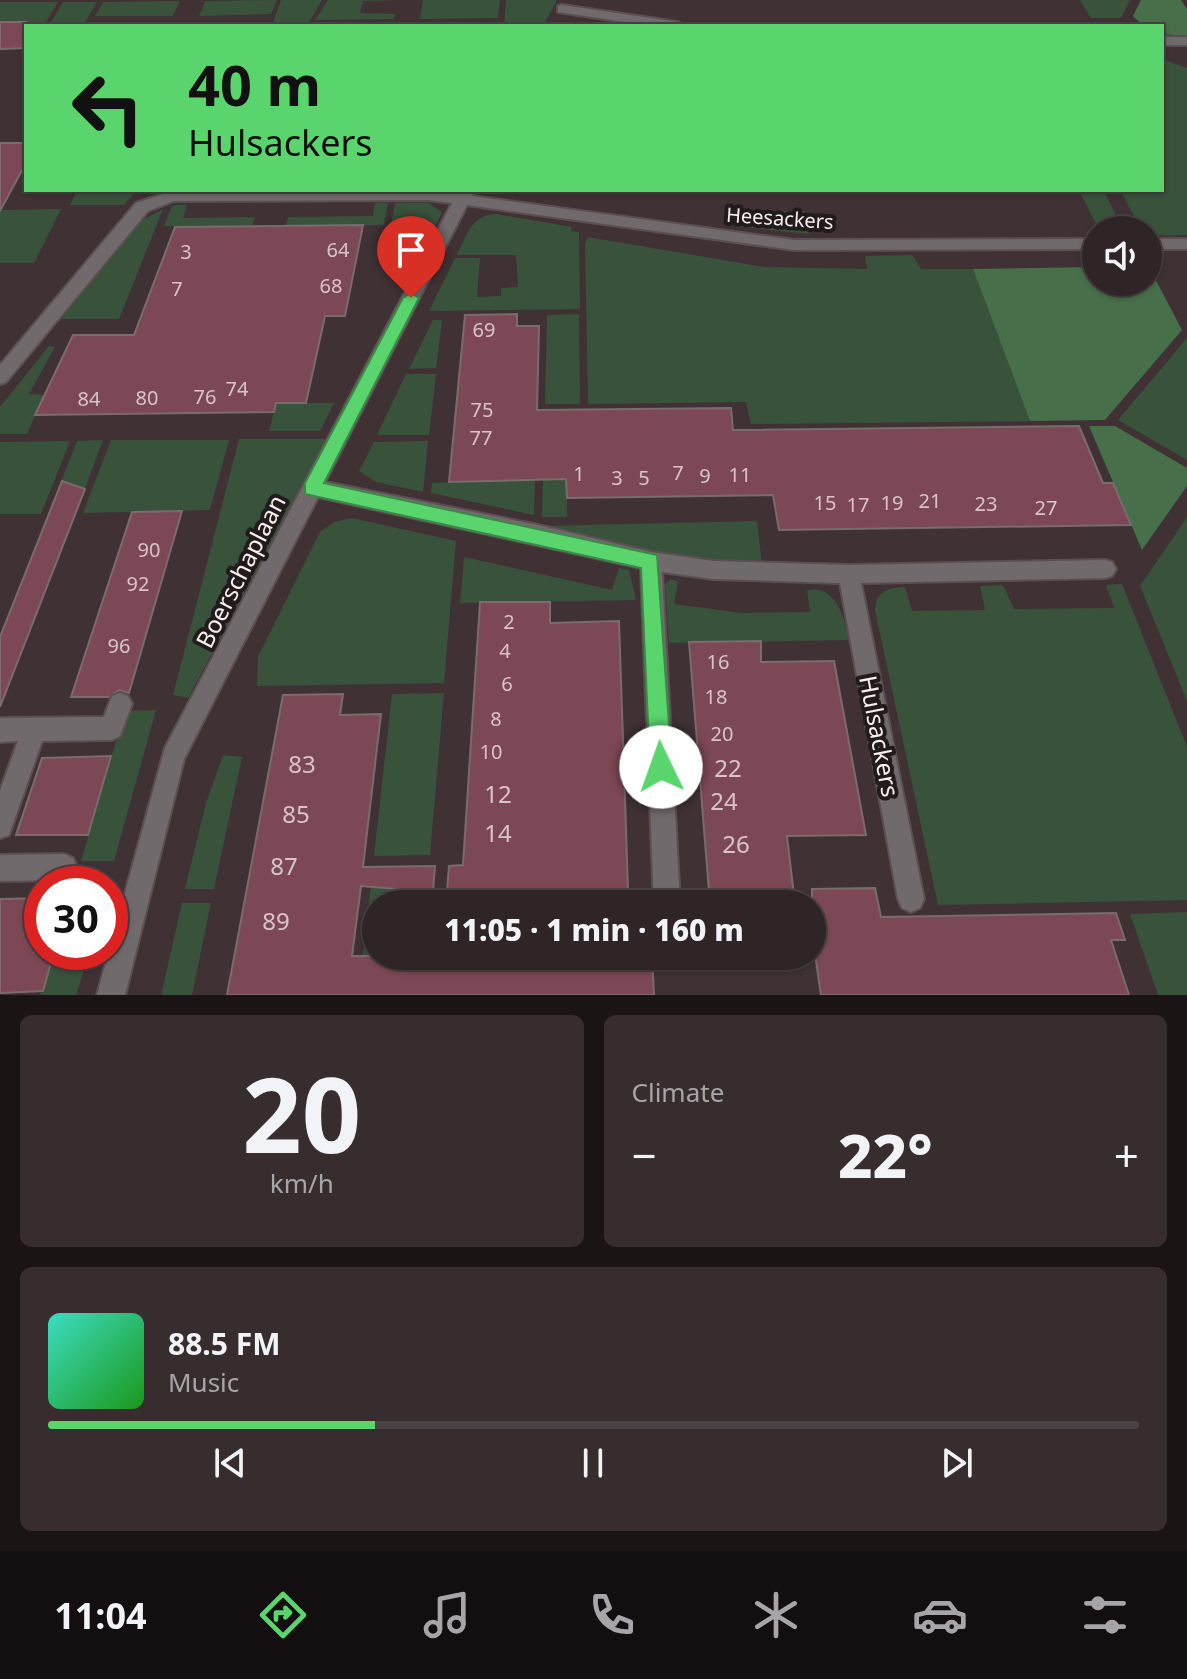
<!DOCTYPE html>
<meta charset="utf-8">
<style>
:root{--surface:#2f2527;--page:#372d2f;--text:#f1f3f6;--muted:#a7a5a7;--line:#4a4244;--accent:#5ad56e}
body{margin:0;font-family:"Noto Sans",sans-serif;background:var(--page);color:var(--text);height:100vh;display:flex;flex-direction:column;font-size:30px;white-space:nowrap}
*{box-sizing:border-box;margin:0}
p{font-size:26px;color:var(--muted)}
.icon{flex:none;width:44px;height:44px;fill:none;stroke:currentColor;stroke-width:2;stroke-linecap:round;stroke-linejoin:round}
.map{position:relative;height:995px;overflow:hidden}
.sheet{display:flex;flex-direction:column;gap:20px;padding:20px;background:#1a1415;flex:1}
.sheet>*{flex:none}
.top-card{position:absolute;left:24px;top:24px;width:1140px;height:168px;border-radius:0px;box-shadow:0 2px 6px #0004,0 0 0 2px var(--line);background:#5ad56e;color:#111;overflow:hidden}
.buttons{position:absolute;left:1082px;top:216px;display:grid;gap:16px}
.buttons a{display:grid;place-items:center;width:80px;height:80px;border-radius:50%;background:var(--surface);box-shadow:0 2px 6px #0004,0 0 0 2px var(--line);font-size:40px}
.speed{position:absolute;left:24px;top:866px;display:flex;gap:16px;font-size:40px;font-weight:700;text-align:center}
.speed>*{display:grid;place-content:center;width:104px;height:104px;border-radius:50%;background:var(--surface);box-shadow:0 2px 6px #0004,0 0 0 2px var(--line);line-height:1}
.speed .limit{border:12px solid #d22;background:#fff;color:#111}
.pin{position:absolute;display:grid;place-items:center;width:68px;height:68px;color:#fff;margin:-82px -34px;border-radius:50% 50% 50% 0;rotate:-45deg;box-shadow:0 0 8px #0007}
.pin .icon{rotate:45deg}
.me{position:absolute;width:88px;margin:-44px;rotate:357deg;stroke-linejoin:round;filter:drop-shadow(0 0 6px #0008)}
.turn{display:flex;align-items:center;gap:28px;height:168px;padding:0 32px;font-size:36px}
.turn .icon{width:104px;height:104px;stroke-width:2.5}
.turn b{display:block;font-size:56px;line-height:68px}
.big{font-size:60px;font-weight:800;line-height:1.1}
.sheet .tile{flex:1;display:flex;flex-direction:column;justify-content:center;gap:12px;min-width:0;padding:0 28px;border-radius:12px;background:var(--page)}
.sheet .dial{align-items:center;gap:0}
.dial b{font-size:104px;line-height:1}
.song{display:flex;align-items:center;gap:24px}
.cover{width:96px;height:96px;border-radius:12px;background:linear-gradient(135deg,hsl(170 70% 55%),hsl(120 70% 35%))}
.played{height:8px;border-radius:4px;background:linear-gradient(90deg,var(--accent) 30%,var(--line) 30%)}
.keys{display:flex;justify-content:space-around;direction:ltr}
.heat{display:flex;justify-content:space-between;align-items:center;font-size:44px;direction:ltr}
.sheet .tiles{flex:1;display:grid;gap:20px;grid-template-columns:1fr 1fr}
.tile:last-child{grid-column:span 2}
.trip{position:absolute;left:362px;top:890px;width:464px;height:80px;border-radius:40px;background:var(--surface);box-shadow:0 2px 6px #0004,0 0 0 2px var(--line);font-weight:800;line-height:80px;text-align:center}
.dock{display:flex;height:128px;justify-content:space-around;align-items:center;background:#130f10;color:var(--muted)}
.dock .icon{width:56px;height:56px}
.dock .active{color:var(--accent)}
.dock b{font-size:36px;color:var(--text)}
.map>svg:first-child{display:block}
.green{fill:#39523c}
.forest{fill:#466f4a}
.building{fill:#7d4855;stroke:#7a6b6e;stroke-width:2}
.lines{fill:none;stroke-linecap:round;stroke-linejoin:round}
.minor-casing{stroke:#5c4f52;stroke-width:4}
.minor{fill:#716a6c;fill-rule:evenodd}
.route{fill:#5ad56e;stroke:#3a8a48;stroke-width:2}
.labels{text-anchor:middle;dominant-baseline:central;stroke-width:8;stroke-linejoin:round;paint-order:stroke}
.far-street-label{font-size:20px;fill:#f7eef0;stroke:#211b1c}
.number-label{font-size:20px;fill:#d8c4c9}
.street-label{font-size:24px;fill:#f7eef0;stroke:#211b1c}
.near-number-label{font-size:24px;fill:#d8c4c9}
</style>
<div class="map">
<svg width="1187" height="995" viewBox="0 0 1187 995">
<rect width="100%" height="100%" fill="#3f3134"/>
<!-- green -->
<path class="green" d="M277 0 271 14 199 16 205 1Z
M281 0H322L307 26H272Z
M328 0H397L363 1 360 13 395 14 394 19 315 20Z
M423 0H500L498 18 420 19Z
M506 0H557L543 26H504Z
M1080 0H1130L1121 18H1091Z
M180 1 173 16H95L103 2Z
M0 2H58L46 22H0Z
M63 2H97L83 26H56L58 22H51Z
M1162 59 1187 68V235L1148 236V230H1142L1120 190H1162Z
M1079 190H1104L1122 229 1099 230Z
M77 191H136L124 205H70Z
M375 203H388L384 225 286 226 288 217 373 216Z
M395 203H428L442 212 415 270H384Z
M177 205H187L183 218 255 217 252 226H164L172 206Z
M61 209 34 263H0V210Z
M163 209 119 319H61L142 220Z
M731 211H805L809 234 733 226Z
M496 214 572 227 571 231 579 232 580 309 429 311 455 258H480L477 297 501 296V288L518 287 516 255H457C467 235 471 215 496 214Z
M588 237 764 267 867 269 865 256 912 255 921 269H973L1030 421 751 424 746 402 588 404 585 244Z
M579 314 580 404H545L547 315Z
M433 320H442L436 368 409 369Z
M1187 338V460L1118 420Z
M49 346 55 347 29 394 44 395 27 434H0V407Z
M406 374H436L429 435H377Z
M276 403H334L320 431H269Z
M545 410H566L567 517H542Z
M239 439H326L188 698 173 695Z
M103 440 76 513 48 514 77 441Z
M111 440H229L210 510 83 513Z
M70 441 41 514H0V442Z
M428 441 423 492 376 482 359 471 374 442Z
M535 480 534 515 431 493 432 483Z
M1187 517V701L1140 586Z
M352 518 456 541 444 683 257 686 258 657 320 532 334 522Z
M757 521 762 564 697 560 540 526Z
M464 557 612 590 619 568 629 570 636 600 460 603Z
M671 579 678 582 674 604 742 613 810 612 807 590C837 585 844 617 849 640L669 643 665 584Z
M1122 584 1187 747V900L938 905 875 610C876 591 889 587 905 587L912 611 985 610 980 586 1003 585 1014 609 1114 608 1106 585Z
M444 693 430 855 374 856 392 694Z
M156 710 114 861H81L125 711Z
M223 755 242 757 214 889H185L206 803Z
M373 867H408L405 904H376V930H372L371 936H376V956L358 995Z
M182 903H211L192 995H161Z
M1187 912V995H1158L1130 914Z
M54 952H90L76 995H40Z"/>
<!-- forest -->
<path class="forest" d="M1141 0H1181L1187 9V36L1162 34V26C1149 26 1142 27 1133 16Z
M1096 267V282H1148L1150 269 1182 330 1105 420 1030 421 973 269Z
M1089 426H1115L1187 468V486L1142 550Z"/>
<!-- building -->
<path class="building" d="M0 22H26V48L0 49Z
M0 143H26V163L0 211Z
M363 225 345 316H325L306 403H276L274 412 35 415 73 335H134L175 227Z
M517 314V326H539L537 410 731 408 733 430 1079 426 1103 483H1113L1131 525 779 530 773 495 567 498 566 479 449 482 465 315Z
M62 481 85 489 0 707V637Z
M182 511 129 693 119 690 109 697H71L132 512Z
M480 602H550V623L619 621 628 889 447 891 449 866 463 865Z
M761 641V662L834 661 866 835 787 836 795 904H710L689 642Z
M343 694 340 715 381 714 363 867 435 866 433 892 361 886 352 956H652L654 995H227L283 695Z
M111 756 88 835H16L42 758Z
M875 888 881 917 1116 913 1125 940H1111L1129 995H821L812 934V889Z
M42 898V926L34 952H54L43 991 0 993V899Z"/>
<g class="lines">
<defs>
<path id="minor" d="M562 5 678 22 684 26H652L558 12V6Z
M1162 37H1187V45H1162Z
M428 190 457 194 459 190H475L472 196 794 240 1096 239V249L794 250 467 205 325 482 538 525 651 552 713 561 849 565 1105 560 1112 562 1116 569 1112 576 1105 578 861 583 924 899 920 908 911 912 902 908 898 899 840 583 713 579 662 572 680 904H654L641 568 318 497 184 759 125 995H97L165 748 452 203 428 200 174 201 148 211 6 382 0 384V365L136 203 172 191Z
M1148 239H1187V249H1148Z
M120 693 128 696 132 704 120 736 112 740 42 741 9 835 0 838V791L18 741 0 742V718L104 717 112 696Z
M64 854 73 858 77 867 73 876 64 880 0 881V855Z"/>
</defs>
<!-- minor casing -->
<use href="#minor" class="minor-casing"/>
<!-- minor -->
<use href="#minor" class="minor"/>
</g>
<!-- route -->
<path class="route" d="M411 293 419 298 324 483 657 555 672 767 668 775 661 778 653 775 650 767 641 568 305 494V483L403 298Z"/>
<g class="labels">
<!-- far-street labels -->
<g class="far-street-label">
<text transform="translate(780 218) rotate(4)">Heesackers</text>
</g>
<!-- number labels -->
<g class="number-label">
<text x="338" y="249">64</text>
<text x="186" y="251">3</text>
<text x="331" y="285">68</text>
<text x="177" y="288">7</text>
<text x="484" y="329">69</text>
<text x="237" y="388">74</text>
<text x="205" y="396">76</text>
<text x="147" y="397">80</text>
<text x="89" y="398">84</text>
<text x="482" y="409">75</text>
<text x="481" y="437">77</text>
<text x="678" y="472">7</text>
<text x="579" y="473">1</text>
<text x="740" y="474">11</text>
<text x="705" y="475">9</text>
<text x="617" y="477">3</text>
<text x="644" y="477">5</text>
<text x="930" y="500">21</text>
<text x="825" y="502">15</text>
<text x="892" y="502">19</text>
<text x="986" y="503">23</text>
<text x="858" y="504">17</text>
<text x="1046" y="507">27</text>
<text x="149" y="549">90</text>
<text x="138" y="583">92</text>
<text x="509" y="621">2</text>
<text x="119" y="645">96</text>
<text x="505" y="650">4</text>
<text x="718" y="661">16</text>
<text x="507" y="683">6</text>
<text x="716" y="696">18</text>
<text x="496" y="718">8</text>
<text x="722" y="733">20</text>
<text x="491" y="751">10</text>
</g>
<!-- street labels -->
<g class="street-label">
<text transform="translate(240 571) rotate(-63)">Boerschaplaan</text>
<text transform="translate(880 736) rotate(79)">Hulsackers</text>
</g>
<!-- near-number labels -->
<g class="near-number-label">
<text x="302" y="763">83</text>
<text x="728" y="767">22</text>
<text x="498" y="793">12</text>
<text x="724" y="800">24</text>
<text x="296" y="813">85</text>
<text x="498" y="832">14</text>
<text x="736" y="843">26</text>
<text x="284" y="865">87</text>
<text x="276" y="920">89</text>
</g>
</g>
</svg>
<div class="buttons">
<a><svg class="icon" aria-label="sound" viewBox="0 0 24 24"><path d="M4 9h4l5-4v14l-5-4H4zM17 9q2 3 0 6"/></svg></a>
</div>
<div class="speed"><div class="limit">30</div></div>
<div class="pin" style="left:411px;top:298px;background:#d93025"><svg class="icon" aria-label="arrive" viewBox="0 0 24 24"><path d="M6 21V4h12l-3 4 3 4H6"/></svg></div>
<svg class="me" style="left:661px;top:767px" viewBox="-20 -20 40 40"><circle r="19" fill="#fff"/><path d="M0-13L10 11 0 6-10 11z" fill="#5ad56e"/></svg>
<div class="trip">11:05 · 1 min · 160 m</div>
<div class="top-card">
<div class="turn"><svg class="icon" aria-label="left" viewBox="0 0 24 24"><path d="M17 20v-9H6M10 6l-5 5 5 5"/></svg><div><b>40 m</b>Hulsackers</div></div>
</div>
</div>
<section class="sheet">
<div class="tiles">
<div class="tile dial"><b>20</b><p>km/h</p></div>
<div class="tile"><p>Climate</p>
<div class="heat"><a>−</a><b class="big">22°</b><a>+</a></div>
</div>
<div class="tile">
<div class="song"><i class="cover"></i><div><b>88.5 FM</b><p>Music</p></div></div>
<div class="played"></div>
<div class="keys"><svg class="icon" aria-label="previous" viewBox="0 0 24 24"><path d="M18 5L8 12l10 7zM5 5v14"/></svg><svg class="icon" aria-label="pause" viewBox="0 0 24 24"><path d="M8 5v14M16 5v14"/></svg><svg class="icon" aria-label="next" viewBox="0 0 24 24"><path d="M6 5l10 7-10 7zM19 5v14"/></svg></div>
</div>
</div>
</section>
<nav class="dock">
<b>11:04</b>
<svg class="icon active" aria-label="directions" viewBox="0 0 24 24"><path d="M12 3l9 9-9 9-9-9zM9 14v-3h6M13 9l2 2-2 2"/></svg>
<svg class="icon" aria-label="music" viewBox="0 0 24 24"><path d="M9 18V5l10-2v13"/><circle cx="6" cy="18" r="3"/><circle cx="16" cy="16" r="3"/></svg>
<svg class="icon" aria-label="phone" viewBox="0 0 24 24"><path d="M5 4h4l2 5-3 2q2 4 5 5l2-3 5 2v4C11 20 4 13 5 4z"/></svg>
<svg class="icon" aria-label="climate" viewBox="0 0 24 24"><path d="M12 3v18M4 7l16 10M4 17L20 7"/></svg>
<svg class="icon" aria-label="car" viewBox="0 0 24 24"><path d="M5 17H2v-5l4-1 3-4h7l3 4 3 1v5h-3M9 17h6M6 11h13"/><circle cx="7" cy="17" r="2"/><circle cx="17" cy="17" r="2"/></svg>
<svg class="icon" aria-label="filters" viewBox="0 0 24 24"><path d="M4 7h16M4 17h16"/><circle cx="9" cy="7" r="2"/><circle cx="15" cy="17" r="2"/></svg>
</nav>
